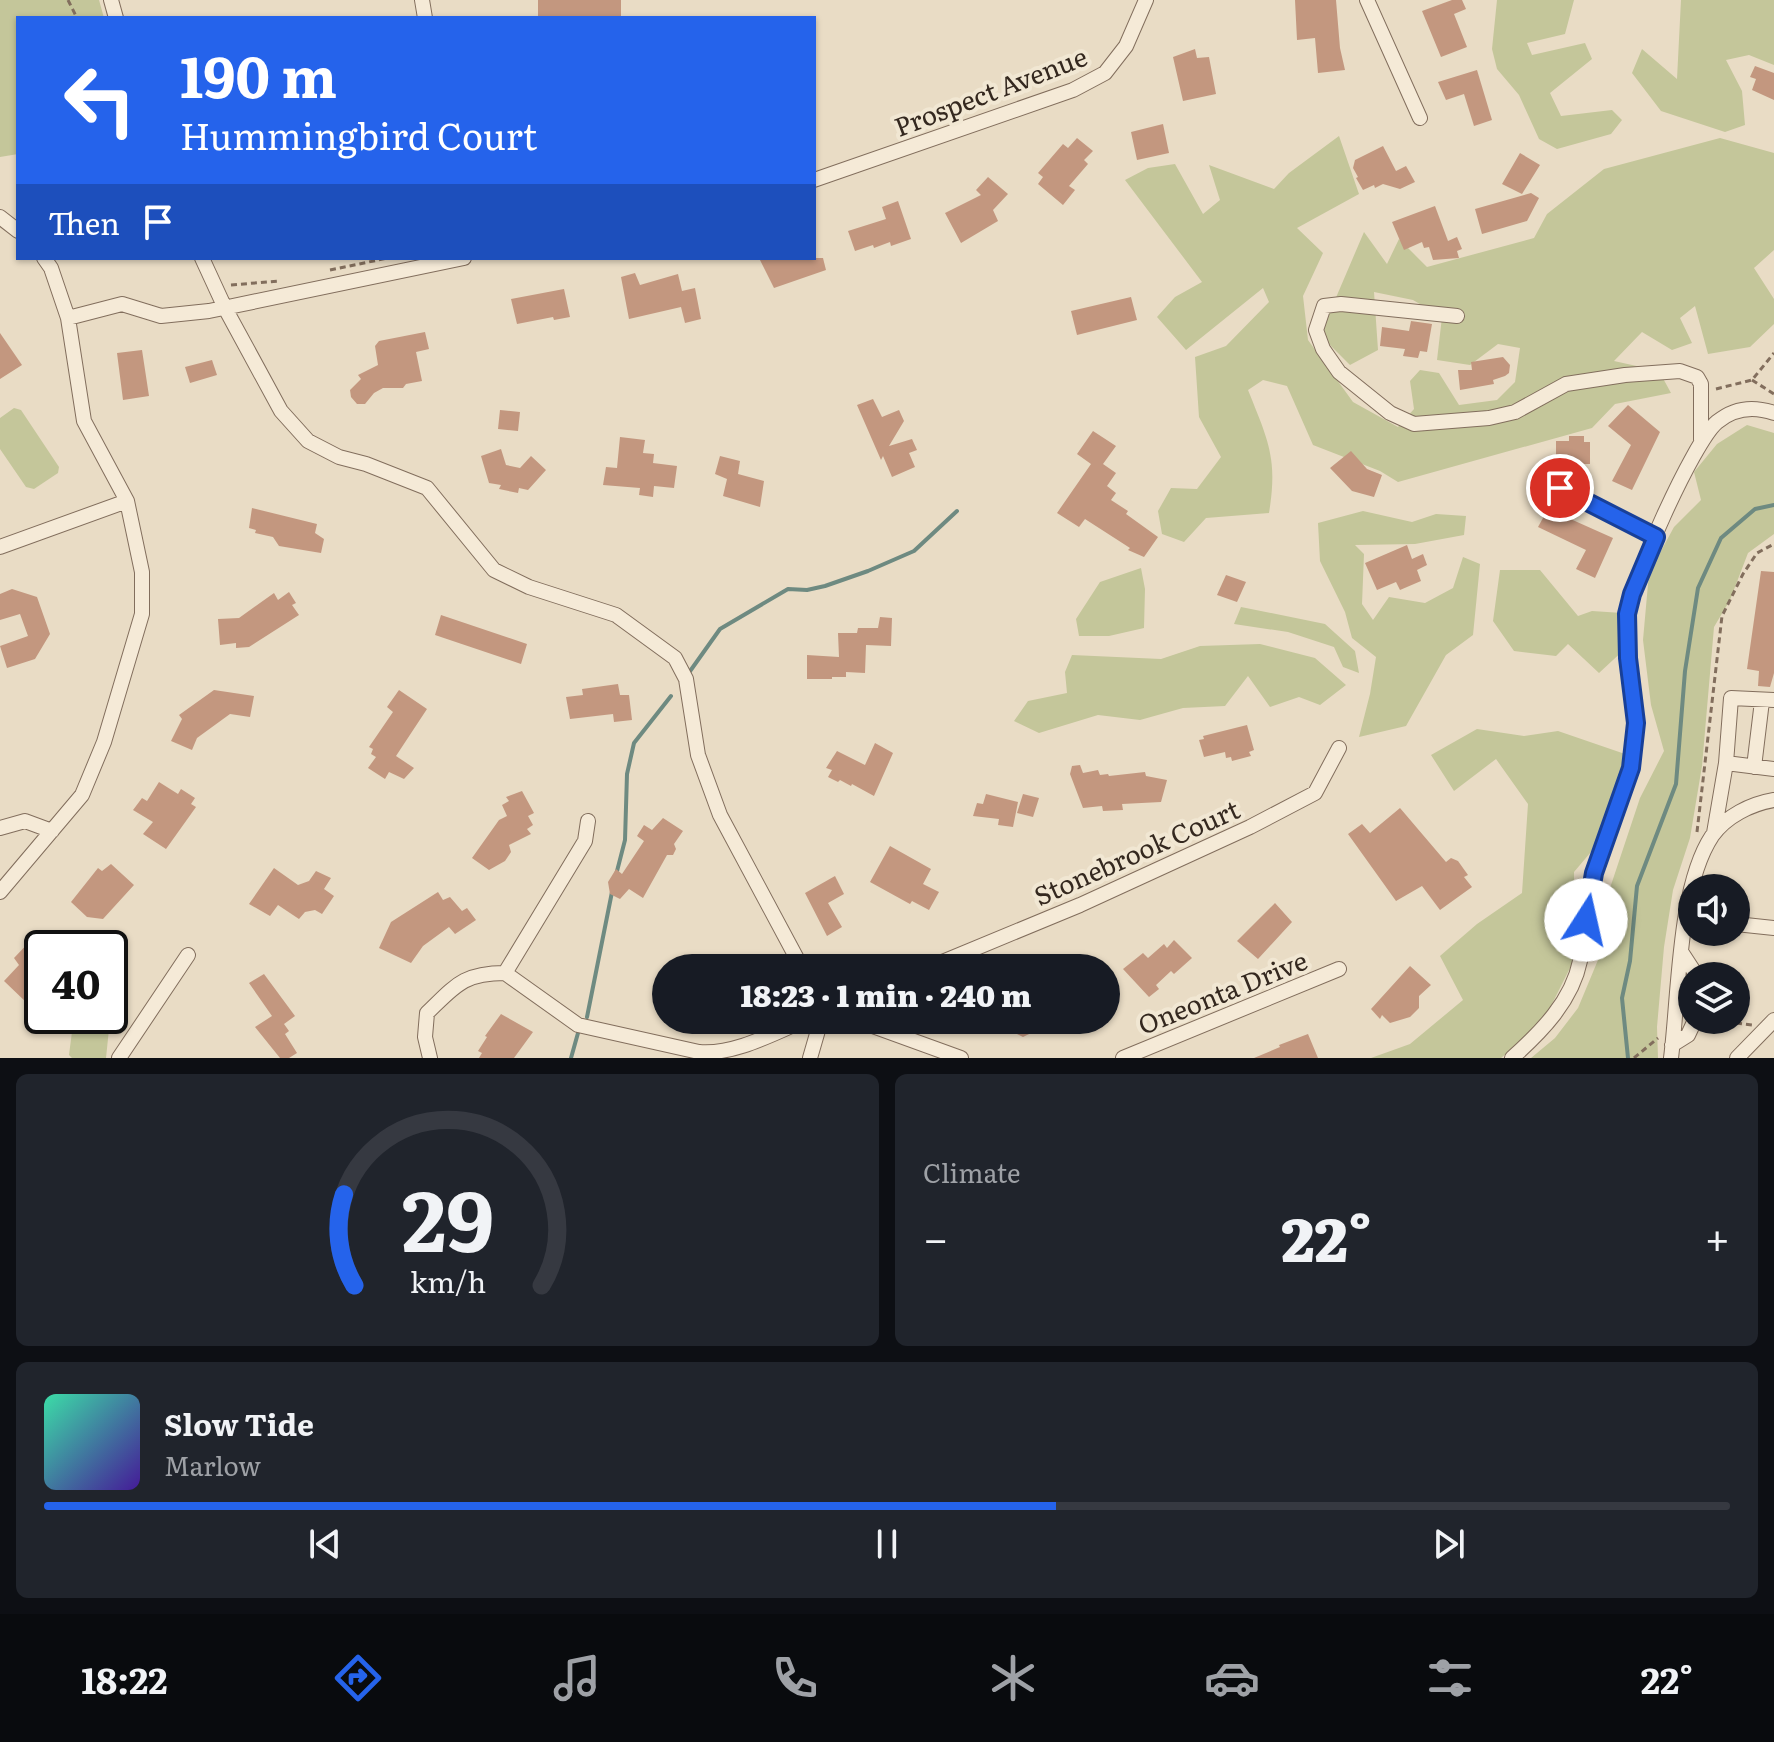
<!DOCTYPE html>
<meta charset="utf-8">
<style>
:root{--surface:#171b24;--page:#20242c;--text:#f1f3f6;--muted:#9ea1a6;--line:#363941;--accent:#2563eb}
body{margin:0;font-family:Literata,serif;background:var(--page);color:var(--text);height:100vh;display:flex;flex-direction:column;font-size:30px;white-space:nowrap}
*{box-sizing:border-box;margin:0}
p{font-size:26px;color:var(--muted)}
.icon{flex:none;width:44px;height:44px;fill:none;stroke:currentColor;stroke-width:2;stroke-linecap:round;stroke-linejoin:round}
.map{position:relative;height:1058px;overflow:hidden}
.panel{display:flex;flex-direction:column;gap:16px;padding:16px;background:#0d0f14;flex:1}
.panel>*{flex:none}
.guide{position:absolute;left:16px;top:16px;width:800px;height:244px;border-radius:0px;box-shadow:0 2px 6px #0004;background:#2563eb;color:#fff;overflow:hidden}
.buttons{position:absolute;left:1678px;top:874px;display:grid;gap:16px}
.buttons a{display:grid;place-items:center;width:72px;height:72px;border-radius:50%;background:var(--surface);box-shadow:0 2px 6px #0004;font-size:40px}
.speed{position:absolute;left:24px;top:930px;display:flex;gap:16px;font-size:40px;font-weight:700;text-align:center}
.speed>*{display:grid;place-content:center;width:104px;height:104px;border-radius:50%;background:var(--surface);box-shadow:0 2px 6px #0004;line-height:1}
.speed .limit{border:4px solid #111;border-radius:12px;background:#fff;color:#111}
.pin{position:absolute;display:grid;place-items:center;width:68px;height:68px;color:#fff;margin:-34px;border:4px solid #fff;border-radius:50%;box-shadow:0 2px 8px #0007}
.me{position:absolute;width:88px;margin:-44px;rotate:10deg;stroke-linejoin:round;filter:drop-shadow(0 0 6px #0008)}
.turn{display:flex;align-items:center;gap:28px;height:168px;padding:0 32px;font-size:36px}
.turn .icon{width:104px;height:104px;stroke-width:2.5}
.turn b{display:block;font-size:56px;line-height:68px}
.then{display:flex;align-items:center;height:76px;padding:0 32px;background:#0003;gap:16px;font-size:30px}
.big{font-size:60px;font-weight:800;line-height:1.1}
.panel .tile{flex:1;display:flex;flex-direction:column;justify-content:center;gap:12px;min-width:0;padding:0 28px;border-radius:12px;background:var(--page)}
.panel .dial{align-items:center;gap:0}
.dial svg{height:208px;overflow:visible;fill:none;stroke:var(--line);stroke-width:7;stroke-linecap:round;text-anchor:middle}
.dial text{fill:var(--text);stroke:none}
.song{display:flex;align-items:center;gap:24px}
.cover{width:96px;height:96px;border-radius:12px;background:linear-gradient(135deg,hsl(160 70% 55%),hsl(260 70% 35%))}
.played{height:8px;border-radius:4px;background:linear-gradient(90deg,var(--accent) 60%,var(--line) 60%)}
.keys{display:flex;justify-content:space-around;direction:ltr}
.heat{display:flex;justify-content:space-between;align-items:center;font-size:44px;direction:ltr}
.panel .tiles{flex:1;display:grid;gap:16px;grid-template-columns:1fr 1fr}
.tile:last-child{grid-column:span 2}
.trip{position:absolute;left:652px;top:954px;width:468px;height:80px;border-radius:40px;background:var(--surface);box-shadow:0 2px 6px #0004;font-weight:800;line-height:80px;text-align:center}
.menu{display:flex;height:128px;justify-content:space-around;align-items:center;background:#090b0e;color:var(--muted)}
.menu .icon{width:56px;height:56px}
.menu .active{color:var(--accent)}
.menu b{font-size:36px;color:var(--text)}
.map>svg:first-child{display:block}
.green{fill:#c4c69a}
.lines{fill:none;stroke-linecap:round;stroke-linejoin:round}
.stream{stroke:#6e8a81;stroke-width:4}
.building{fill:#c3977f}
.minor-casing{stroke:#826e5d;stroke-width:16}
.path{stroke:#826e5d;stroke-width:3;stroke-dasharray:6 4;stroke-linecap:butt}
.minor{stroke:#f5ead7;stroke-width:14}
.route-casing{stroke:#184099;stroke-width:20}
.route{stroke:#2563eb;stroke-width:14}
.labels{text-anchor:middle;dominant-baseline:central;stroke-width:8;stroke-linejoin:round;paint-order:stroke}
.street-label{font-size:26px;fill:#34281f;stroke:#f1e7d3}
</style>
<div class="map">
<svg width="1774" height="1058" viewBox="0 0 1774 1058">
<rect width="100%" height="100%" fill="#e9dcc5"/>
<!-- green -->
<path class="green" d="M0 0H99L104 18H18V154L0 157Z
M1497 0H1574L1565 34 1527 43 1532 55 1585 43 1592 59 1550 93 1561 116 1612 110 1622 120 1611 134 1557 149 1539 139 1519 95 1497 69 1492 49Z
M1681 0H1774V65L1749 55 1726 60 1742 91 1745 125 1725 132 1661 111 1632 73 1642 49 1677 79Z
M1339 136 1359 194 1297 228 1323 253 1303 296 1308 340 1353 402 1398 427 1414 409 1410 381 1420 370 1439 373 1459 405 1497 400 1515 382 1520 348 1498 344 1470 365 1437 360 1442 317 1413 300 1374 292 1378 350 1350 365 1320 335 1364 232 1387 264 1399 239 1427 267 1534 238 1547 214 1604 169 1720 138 1774 153V250L1754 268 1774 299V324L1750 347 1708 354 1695 306 1680 318 1692 343 1672 350 1642 332 1614 361 1659 371 1671 393 1615 404 1592 428 1398 482 1380 471 1313 445 1287 386 1263 380 1248 390C1268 440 1278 458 1269 513L1206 518 1184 542 1162 534 1158 511 1171 488 1197 489 1221 457 1199 417 1195 357 1226 346 1269 302 1263 288 1186 350 1157 317 1175 297 1202 282 1125 180 1148 168 1175 164 1203 214 1220 200 1209 165 1274 189 1289 173Z
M14 408 21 410 59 467 58 473 34 489 26 487 0 449V418Z
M1747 425 1774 433V534L1748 553 1730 600 1714 627 1702 766 1690 838 1673 890 1664 947 1657 1027 1658 1058H1531L1555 1038 1578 1008 1603 948 1607 897 1640 798 1664 751 1651 705 1643 640 1649 573 1674 527 1701 500 1694 472 1717 444Z
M1363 511 1412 522 1436 514 1466 516 1464 535 1415 544 1355 545 1364 554 1362 604 1373 620 1389 597 1425 603 1453 588 1463 557 1480 564 1473 635 1446 655 1406 726 1359 737 1370 694 1376 657 1352 638 1345 612 1320 561 1318 523Z
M1141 568 1145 589 1144 628 1109 636H1079L1076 619 1100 582Z
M1500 570H1540L1578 616 1592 611 1622 613 1627 647 1599 673 1568 644 1556 656 1514 651 1493 621Z
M1241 607 1325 624 1355 651 1359 673 1343 667 1334 647 1288 632 1234 624Z
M1260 644 1315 658 1346 685 1320 705 1299 697 1270 707 1248 676 1225 706 1183 708 1140 720 1098 715 1039 733 1014 721 1028 701 1067 693 1065 672 1072 655 1161 659 1200 646Z
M1477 729 1524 736 1558 731 1625 754 1618 820 1574 872 1575 958 1541 1026 1501 1058H1371L1410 1044 1463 1000 1440 956 1477 924 1522 893 1528 804 1496 759 1454 791 1431 755Z
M110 998 112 1000 106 1058H72L69 1055 74 1016H110Z"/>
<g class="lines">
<!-- stream -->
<path class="stream" d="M688 674 720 629 788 589 807 590 825 586 868 571 914 551 957 511
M616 875 625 840 627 774 634 743 671 696
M587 1017 612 892
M571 1058 578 1033
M1628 1058 1622 998 1630 961 1637 886 1676 784 1685 671 1698 588 1721 538 1755 509 1774 505"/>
</g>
<!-- building -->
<path class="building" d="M538 0H621V17L538 18Z
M1295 0H1336L1340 48 1345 70 1318 73 1315 38 1297 40Z
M1452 0H1462L1466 9 1454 14 1467 47 1441 57 1422 11Z
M1195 49 1197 58 1209 57 1216 94 1183 101 1173 57Z
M1755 66 1774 73V100L1752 90 1756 79 1750 77Z
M1477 70 1492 120 1474 126 1464 94 1446 100 1438 82Z
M1163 124 1169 153 1137 160 1131 132Z
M1077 138 1093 151 1084 160 1088 164 1069 186 1075 190 1063 205 1038 184 1043 177 1038 173 1063 144 1068 148Z
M1383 146 1396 171 1406 166 1415 182 1400 189 1383 184 1375 188 1374 185 1363 190 1356 178 1358 177 1353 168 1355 160Z
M1520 153 1540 165 1522 194 1502 184Z
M988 177 1008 194 993 210 998 221 961 243 945 213 981 195 976 190Z
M1531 193 1539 198 1527 221 1482 234 1475 209Z
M898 201 911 239 891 246 890 242 874 248 873 245 855 251 848 231 886 219 882 207Z
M1435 206 1448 241 1457 237 1462 249 1457 251 1459 258 1433 260 1429 247 1424 248 1422 242 1404 250 1392 222Z
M759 258H823L826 270 774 288Z
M635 273 640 285 678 274 682 291 695 288 701 319 685 323 681 307 629 319 621 277Z
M564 289 570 317 554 320 553 317 517 324 511 299Z
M1131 297 1137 320 1077 335 1071 311Z
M1411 321 1432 324 1427 352 1420 351 1418 358 1403 356 1405 349 1380 346 1382 327 1409 331Z
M425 332 429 349 416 352 422 381 406 384 403 388H383L374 393 365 404H357L351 397 350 390 361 379 358 375 378 365 375 346 379 341Z
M0 333 22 365 0 379Z
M142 350 149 396 123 400 117 353Z
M1503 357 1510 365 1509 373 1505 376 1493 380 1494 384 1460 390 1458 370H1472L1471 362Z
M212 360 217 375 190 383 185 367Z
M873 399 882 417 899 410 904 421 889 446 912 439 917 450 909 453 915 467 892 477 883 456 881 460 857 405Z
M1628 405 1660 432 1632 490 1612 481 1631 445 1608 426Z
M500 410 520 412 518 431 498 429Z
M1093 431 1116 446 1103 464 1116 473 1107 486 1116 493 1111 500 1128 511 1126 514 1158 537 1144 557 1128 550 1130 548 1085 519 1079 527 1057 513 1091 464 1077 454Z
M1569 436H1584V442H1590V464H1568V459L1556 458V441H1569Z
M620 437 645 440 643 453 654 454 653 463 677 466 674 488 654 486 653 497 639 495 640 488 603 485 606 467 617 468Z
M501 449 506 465 520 468 531 456 546 470 528 490 519 488 518 493 499 489 501 485 489 483 481 456Z
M1351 451 1367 469 1382 475 1374 497 1352 491 1330 468Z
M720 456 740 461 738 474 764 481 760 507 723 496 727 479 715 474Z
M252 508 317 524 315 533 324 539 321 553 279 546 273 537 255 533 256 530 249 528Z
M1548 509 1613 538 1595 578 1576 569 1586 550 1538 527Z
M1407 545 1412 559 1423 554 1427 565 1417 570 1421 581 1400 590 1396 582 1377 590 1365 563Z
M1761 571 1774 572V673L1770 687 1758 686 1759 671 1747 669Z
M1226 575 1246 582 1237 602 1217 595Z
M12 589 37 597 50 634 35 659 7 668 0 646 28 636 20 614 0 620V594Z
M289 592 296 603 292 605 299 615 249 647 236 648V643L220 645 218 619 239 618 274 593 278 600Z
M441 615 527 644 521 664 435 635Z
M880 617 892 618 891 646 866 645 865 673 846 672V677H832V679H807V655L839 657 838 633H857L858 628H878Z
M618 684 620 695H629L632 720 614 722 613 714 570 719 566 697 583 695 582 689Z
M214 690 254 696 250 717 230 714 197 738 192 750 171 741 182 719 179 715Z
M399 690 427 709 396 756 414 768 404 779 389 772 385 779 368 768 376 757 371 754 373 749 369 747 393 712 387 707Z
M1247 725 1254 750 1249 752 1251 756 1232 761 1231 757 1226 758 1225 752 1204 757 1199 740 1204 739 1203 736Z
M875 743 893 753 874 796 852 784 851 786 840 780 838 782 828 777 832 770 826 768 837 751 865 765Z
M1080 765 1083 773 1098 770 1100 775 1108 774 1109 776 1145 772 1146 776 1167 780 1161 802 1122 804 1123 810 1103 811 1102 806 1083 808 1070 774 1072 766Z
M159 782 178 794 181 789 195 798 191 804 196 807 166 849 143 834 153 822 133 810 142 798 147 801Z
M522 791 534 813 528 816 533 825 527 829 531 834 509 845 511 852 505 861 489 870 472 858 499 820 507 816 502 805 509 801 506 797Z
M986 794 1018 802 1013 827 998 825 999 819 973 816 977 803 983 804Z
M1023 794 1039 798 1033 817 1017 813Z
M1400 808 1446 862 1451 858 1458 861 1468 875 1464 877 1472 887 1440 910 1422 886 1396 901 1348 834 1362 824 1370 833Z
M663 818 683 831 674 844 676 849 673 855H667L643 898 629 889 620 899 610 894 608 882 616 869 622 874 644 841 637 836 644 825 652 830Z
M890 846 931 869 923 884 939 892 929 910 912 901 910 904 870 882Z
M111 864 134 885 103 919 87 917 71 902 98 868 102 871Z
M274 868 298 885 309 881 316 871 331 878 324 889 334 896 322 914 315 910 305 912 299 919 278 905 270 916 249 904Z
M835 876 844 894 828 903 842 927 827 936 805 893Z
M438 892 443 900 450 897 462 911 467 908 476 920 455 934 449 927 423 946 411 963 379 948 391 922Z
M1275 903 1292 922 1258 959 1237 941Z
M35 936 42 942V976L37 983 42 988 28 1004 4 981 19 965 14 958Z
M1174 940 1192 958 1174 974 1171 971 1156 985 1159 989 1149 997 1123 969 1143 953 1148 958 1164 944 1167 948Z
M1410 966 1431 985 1419 996V1008L1410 1017 1390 1023 1382 1015 1380 1019 1371 1009Z
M264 974 295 1016 284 1024 289 1031 285 1034 297 1053 289 1058H280L255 1027 272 1016 249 983Z
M501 1014 533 1032 514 1058H479L482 1053 478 1051 487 1037 485 1036Z
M990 1020H1058L1023 1037Z
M1308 1034 1318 1058H1254L1280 1047 1279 1045Z"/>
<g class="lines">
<defs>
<path id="minor" d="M111 0 116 18
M422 0 425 18
M1367 0 1420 118
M814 180 1073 90 1105 73 1126 46 1146 0
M0 217 18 231
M202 258 225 308 281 411 308 441 339 457 366 464 427 488 494 570 529 587 616 615 675 658 686 679 698 755 720 815 802 968
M1457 316 1341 304 1324 306 1316 330 1323 349 1339 372 1390 413 1414 424 1489 418 1515 412 1566 384 1625 375 1680 371 1697 377 1701 384V440
M68 318 122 304 161 316 209 311 464 258
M1560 488 1656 537
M0 547 127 501
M1726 763 1774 769
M1754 767 1762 701
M0 828 25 821 52 831
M1714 833 1726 763 1731 698 1774 700
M0 892 82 795 104 742 142 614V572L127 501 84 421 68 318 51 268 44 258
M1736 899 1738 896
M1736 924 1774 928
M1682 953 1697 976
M928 968 1080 905 1250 827 1315 793 1339 748
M505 973 578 1025 699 1052C734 1055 772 1034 805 1020
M856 1020 961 1058
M1672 1045 1688 1035 1695 1020
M119 1058 188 955
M430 1058 425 1037 427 1013C455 986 463 973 505 973L585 841 588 821
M810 1058 821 1020
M1123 1058 1339 969
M1512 1058C1541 1032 1572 1001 1580 961 1586 931 1587 901 1595 871 1605 836 1622 804 1631 768 1643 718 1623 669 1627 618 1629 586 1693 442 1717 422 1734 408 1754 406 1774 413
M1671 1058C1679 996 1678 887 1712 836 1726 816 1751 804 1774 800
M1737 1058 1774 1020"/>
</defs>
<!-- minor casing -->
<use href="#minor" class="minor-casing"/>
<!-- path -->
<path class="path" d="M68 0 77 18
M330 270 388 258
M231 285 279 281
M1752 380 1774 394
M1716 389 1752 380 1774 353
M1697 832 1722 616 1743 574 1757 553 1774 544
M1736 1023 1752 1025
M1634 1058 1658 1038"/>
<!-- minor -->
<use href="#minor" class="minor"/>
</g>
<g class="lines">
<defs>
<path id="route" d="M1560 488 1656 537 1632 594 1627 614 1628 658 1636 723 1631 768 1594 873 1586 920"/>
</defs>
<!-- route casing -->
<use href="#route" class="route-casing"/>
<!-- route -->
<use href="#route" class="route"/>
</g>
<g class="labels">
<!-- street labels -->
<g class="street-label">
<text transform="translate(990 90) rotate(-21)">Prospect Avenue</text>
<text transform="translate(1136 851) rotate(-24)">Stonebrook Court</text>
<text transform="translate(1222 991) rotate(-22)">Oneonta Drive</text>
</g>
</g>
</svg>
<div class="buttons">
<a><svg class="icon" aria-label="sound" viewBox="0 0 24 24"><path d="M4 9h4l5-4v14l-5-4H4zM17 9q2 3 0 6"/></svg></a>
<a><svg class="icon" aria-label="layers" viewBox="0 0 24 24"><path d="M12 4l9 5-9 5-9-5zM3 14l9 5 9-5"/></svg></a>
</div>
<div class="speed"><div class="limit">40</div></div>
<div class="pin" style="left:1560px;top:488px;background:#d93025"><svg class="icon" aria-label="arrive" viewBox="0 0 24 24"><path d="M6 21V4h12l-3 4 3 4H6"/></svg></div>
<svg class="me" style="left:1586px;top:920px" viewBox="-20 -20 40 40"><circle r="19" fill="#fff"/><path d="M0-13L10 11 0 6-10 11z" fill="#2563eb"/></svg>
<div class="trip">18:23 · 1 min · 240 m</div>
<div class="guide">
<div class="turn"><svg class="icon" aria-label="left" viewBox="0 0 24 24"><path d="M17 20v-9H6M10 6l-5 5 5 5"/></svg><div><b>190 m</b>Hummingbird Court</div></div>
<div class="then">Then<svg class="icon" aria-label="arrive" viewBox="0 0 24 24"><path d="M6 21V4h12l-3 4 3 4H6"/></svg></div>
</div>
</div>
<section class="panel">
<div class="tiles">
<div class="tile dial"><svg viewBox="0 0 100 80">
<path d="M14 69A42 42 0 1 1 86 69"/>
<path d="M14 69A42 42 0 0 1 10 34" stroke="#2563eb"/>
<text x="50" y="56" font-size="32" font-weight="700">29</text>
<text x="50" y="72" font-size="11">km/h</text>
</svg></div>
<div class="tile"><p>Climate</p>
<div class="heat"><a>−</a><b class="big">22°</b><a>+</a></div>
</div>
<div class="tile">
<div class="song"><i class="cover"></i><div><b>Slow Tide</b><p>Marlow</p></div></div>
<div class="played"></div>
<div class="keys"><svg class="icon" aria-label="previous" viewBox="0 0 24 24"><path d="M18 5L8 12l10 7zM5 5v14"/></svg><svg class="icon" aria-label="pause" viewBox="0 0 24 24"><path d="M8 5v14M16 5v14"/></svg><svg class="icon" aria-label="next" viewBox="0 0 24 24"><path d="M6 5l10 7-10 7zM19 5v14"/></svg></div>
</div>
</div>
</section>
<nav class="menu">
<b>18:22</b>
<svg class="icon active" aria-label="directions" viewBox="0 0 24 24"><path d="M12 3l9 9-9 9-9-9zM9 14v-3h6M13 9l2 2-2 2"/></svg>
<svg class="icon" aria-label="music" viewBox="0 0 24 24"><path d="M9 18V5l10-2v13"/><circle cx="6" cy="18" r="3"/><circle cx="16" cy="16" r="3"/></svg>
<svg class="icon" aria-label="phone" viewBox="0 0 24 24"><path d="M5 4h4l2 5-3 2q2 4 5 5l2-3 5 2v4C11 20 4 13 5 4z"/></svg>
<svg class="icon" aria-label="climate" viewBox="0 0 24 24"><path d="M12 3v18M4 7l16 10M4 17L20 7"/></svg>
<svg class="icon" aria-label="car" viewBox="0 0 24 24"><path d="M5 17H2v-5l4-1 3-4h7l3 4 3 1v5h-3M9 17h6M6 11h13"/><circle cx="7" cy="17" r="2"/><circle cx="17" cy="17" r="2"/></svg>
<svg class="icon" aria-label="filters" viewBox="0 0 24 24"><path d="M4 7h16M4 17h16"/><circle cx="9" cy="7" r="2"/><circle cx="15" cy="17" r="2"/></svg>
<b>22°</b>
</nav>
